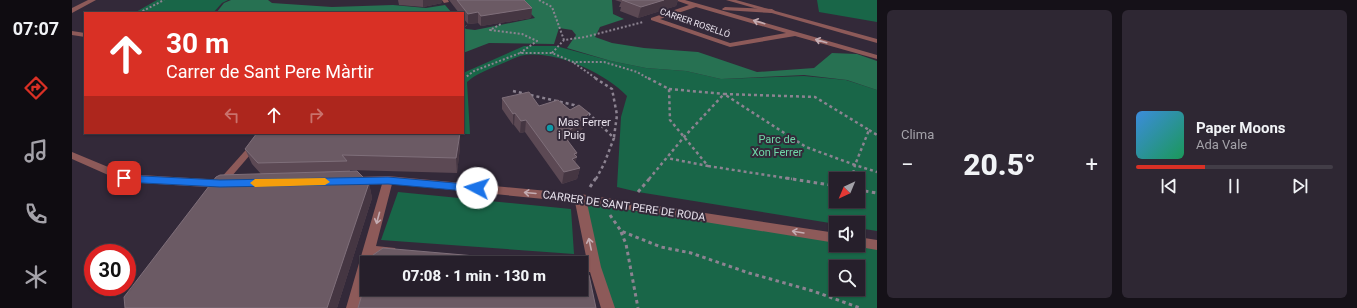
<!DOCTYPE html>
<html lang="es">
<meta charset="utf-8">
<style>
:root{--surface:#261f2b;--page:#2e2733;--text:#f1f3f6;--muted:#a4a2a9;--line:#423d47;--accent:#d93025}
body{margin:0;font-family:Roboto,sans-serif;background:var(--page);color:var(--text);height:100vh;display:flex;flex-direction:column;font-size:15px;white-space:nowrap}
*{box-sizing:border-box;margin:0}
p{font-size:13px;color:var(--muted)}
.icon{flex:none;width:22px;height:22px;fill:none;stroke:currentColor;stroke-width:2;stroke-linecap:round;stroke-linejoin:round}
.map{position:relative;flex:1;overflow:hidden}
.side{display:flex;flex-direction:column;gap:10px;padding:10px;background:#151118;width:480px}
.side>*{flex:none}
.banner{position:absolute;left:12px;top:12px;width:380px;height:122px;border-radius:0px;box-shadow:0 1px 3px #0004,0 0 0 1px var(--line);background:#d93025;color:#fff;overflow:hidden}
.needle{width:26px;rotate:224deg}
.tools{position:absolute;left:757px;top:172px;display:grid;gap:8px}
.tools a{display:grid;place-items:center;width:36px;height:36px;border-radius:0px;background:var(--surface);box-shadow:0 1px 3px #0004,0 0 0 1px var(--line);font-size:20px}
.speed{position:absolute;left:12px;top:244px;display:flex;gap:8px;font-size:20px;font-weight:700;text-align:center}
.speed>*{display:grid;place-content:center;width:52px;height:52px;border-radius:50%;background:var(--surface);box-shadow:0 1px 3px #0004,0 0 0 1px var(--line);line-height:1}
.speed .limit{border:6px solid #d22;background:#fff;color:#111}
.pin{position:absolute;display:grid;place-items:center;width:34px;height:34px;color:#fff;margin:-17px;border-radius:8px;box-shadow:0 2px 6px #0006}
.me{position:absolute;width:44px;margin:-22px;rotate:275deg;stroke-linejoin:round;filter:drop-shadow(0 0 3px #0008)}
.turn{display:flex;align-items:center;gap:14px;height:84px;padding:0 16px;font-size:18px}
.turn .icon{width:52px;height:52px;stroke-width:2.5}
.turn b{display:block;font-size:28px;line-height:34px}
.lanes{display:flex;align-items:center;height:38px;padding:0 16px;background:#0003;justify-content:center;gap:20px;direction:ltr}
.lanes .off{opacity:.35}
.big{font-size:30px;font-weight:800;line-height:1.1}
.side .card{flex:1;display:flex;flex-direction:column;justify-content:center;gap:6px;min-width:0;padding:0 14px;border-radius:6px;background:var(--page)}
.song{display:flex;align-items:center;gap:12px}
.cover{width:48px;height:48px;border-radius:6px;background:linear-gradient(135deg,hsl(210 70% 55%),hsl(150 70% 35%))}
.played{height:4px;border-radius:2px;background:linear-gradient(90deg,var(--accent) 35%,var(--line) 35%)}
.keys{display:flex;justify-content:space-around;direction:ltr}
.heat{display:flex;justify-content:space-between;align-items:center;font-size:22px;direction:ltr}
.side .tiles{flex:1;display:grid;gap:10px;grid-template-columns:repeat(2,1fr)}
.trip{position:absolute;left:288px;top:256px;width:228px;height:40px;border-radius:0px;background:var(--surface);box-shadow:0 1px 3px #0004,0 0 0 1px var(--line);font-weight:800;line-height:40px;text-align:center}
main{display:flex;flex:1;min-height:0}
.tab-bar{display:flex;flex-direction:column;width:72px;justify-content:space-around;align-items:center;background:#0f0c11;color:var(--muted)}
.tab-bar .icon{width:28px;height:28px}
.tab-bar .selected{color:var(--accent)}
.tab-bar b{font-size:18px;color:var(--text)}
.map>svg:first-child{display:block}
.green{fill:#196648;fill-rule:evenodd}
.forest{fill:#277152}
.lines{fill:none;stroke-linecap:round;stroke-linejoin:round}
.path-far2{stroke:#8c8391;stroke-width:2;stroke-dasharray:2 2;stroke-linecap:butt}
.path-far1{stroke:#8c8391;stroke-width:2.5;stroke-dasharray:3 3;stroke-linecap:butt}
.path{stroke:#8c8391;stroke-width:3;stroke-dasharray:3.5 3.5;stroke-linecap:butt}
.service{fill:#8d5a59;fill-rule:evenodd}
.minor{fill:#8d5a59;fill-rule:evenodd}
.tertiary{fill:#8d5a59;fill-rule:evenodd}
.wall{fill:#5c4954}
.shaded-wall{fill:#453642}
.building{fill:#6b5a64;stroke:#7f6f7a}
.oneway{stroke:#c4acb2}
.route{fill:#1a73e8;stroke:#114b97}
.slow{fill:#f59e0b}
.culture-dot{fill:#0f9aa8;stroke:#332939;stroke-width:1.5}
.labels{text-anchor:middle;dominant-baseline:central;stroke-width:4;stroke-linejoin:round;paint-order:stroke}
.far-street-label{font-size:9px;fill:#e9e2ed;stroke:#332939}
.poi-label{font-size:11px;fill:#e9e2ed;stroke:#332939;text-anchor:start}
.park-label{font-size:11px;fill:#6fd6a7;stroke:#332939}
.street-label{font-size:11px;fill:#e9e2ed;stroke:#332939}
</style>
<main>
<nav class="tab-bar">
<b>07:07</b>
<svg class="icon selected" aria-label="directions" viewBox="0 0 24 24"><path d="M12 3l9 9-9 9-9-9zM9 14v-3h6M13 9l2 2-2 2"/></svg>
<svg class="icon" aria-label="music" viewBox="0 0 24 24"><path d="M9 18V5l10-2v13"/><circle cx="6" cy="18" r="3"/><circle cx="16" cy="16" r="3"/></svg>
<svg class="icon" aria-label="phone" viewBox="0 0 24 24"><path d="M5 4h4l2 5-3 2q2 4 5 5l2-3 5 2v4C11 20 4 13 5 4z"/></svg>
<svg class="icon" aria-label="climate" viewBox="0 0 24 24"><path d="M12 3v18M4 7l16 10M4 17L20 7"/></svg>
</nav>
<div class="map">
<svg width="805" height="308" viewBox="0 0 805 308">
<rect width="100%" height="100%" fill="#332939"/>
<!-- green -->
<path class="green" d="M85 0H156L150 3 141 13H62Z
M745 0H805V22L747 12Z
M452 46H484L539 61 574 68 614 71 649 79 732 76 774 80 805 90V231L786 228V223L764 224 566 192 545 187 549 117 555 96C533 73 485 51 453 55 444 56 433 63 424 66 413 71 404 74 395 82L398 134 317 133H391V73ZM764 179H786V201H764Z
M326 192 499 209 502 254 309 240Z
M508 198 764 240V245L805 246V308H536ZM764 267H786V289H764Z"/>
<!-- forest -->
<path class="forest" d="M159 0H196L200 3 260 7 321 5 354 8 373 5 380 13H144L152 3Z
M446 0H540L541 14 552 19 528 27 523 37 540 43 572 48 626 52 685 72 742 68 760 53 785 54 805 61V90L775 80 732 75 649 79 614 71 574 68 539 61 495 48 504 35 500 30 487 28 482 44 417 43 391 53V26L394 29 403 30 463 18Z"/>
<g class="lines">
<!-- path-far2 -->
<path class="path-far2" d="M467 0 480 7 492 40
M67 13 92 0
M427 21 429 24 418 30 450 34 465 41 448 53
M391 23 394 26
M480 53 492 40 513 37 571 22
M502 63 525 79
M391 77H394L402 71 448 53H480L501 62H532L565 72 577 79"/>
<!-- path-far1 -->
<path class="path-far1" d="M523 78 540 89 545 115 542 137
M576 78 597 89 598 120 636 166 595 158
M597 89 652 94
M441 91 502 105 506 108
M652 94 743 97 797 130 783 165 734 147Z
M516 113 542 138 532 164 524 179
M797 130 805 135
M636 166 720 179
M577 179 612 137 652 94
M780 179 783 165 805 172"/>
<!-- path -->
<path class="path" d="M714 178 764 186
M518 187 524 178
M786 190 805 193
M566 192 578 178
M538 215 549 231 589 247 619 253 677 273 741 291 788 308
M549 232 554 244 566 308"/>
<!-- service -->
<path class="service" d="M189 133H197L153 184H147L146 182 147 180Z"/>
<!-- minor -->
<path class="minor" d="M16 0H24L0 13V8Z
M370 0H376L377 2 372 3Z
M603 0H613L627 4 805 55V59L723 36 658 47 579 20V18L617 5ZM624 7 714 33 658 43 588 19Z
M653 7 700 9 703 11 700 13 651 10 650 9Z
M0 31 13 33V37L0 35Z
M0 152 53 174 151 180 155 181 156 184 155 187 151 188 52 182 0 159Z
M316 176 508 194 764 233V243L515 203 529 267 543 308H529L518 272H509V263H504L509 260 515 261 503 202 320 184 304 246 323 248 325 252 323 256 319 257 301 256 300 263H295V281L288 308H274L310 184 281 185 277 184 276 181 277 178 281 177Z
M786 237 805 240V250L782 246 786 245Z"/>
<!-- tertiary -->
<path class="tertiary" d="M654 0H664L805 39V43Z"/>
</g>
<!-- wall -->
<path class="wall" d="M326 0H370V3L351 7 327 5Z
M377 0H452L460 8 459 18 409 26 406 23 396 24 391 18V13H387Z
M543 0H606L604 6 566 18 548 11 549 7H547L549 2Z
M430 98 467 106 515 125 496 141 505 153 503 163 508 168 505 179 490 184 453 132 448 133 442 125H441L430 109Z
M388 147 385 173 278 170V172L297 183 300 198 265 308H53L189 174 180 164 173 149Z"/>
<!-- shaded-wall -->
<path class="shaded-wall" d="M351 0H370V3L351 7Z
M592 0H606L604 6 566 18 569 7Z
M460 8 459 18 409 26V16Z
M406 12V23L396 24V14Z
M443 113 442 125H441V114Z
M517 113 515 125 494 143 490 133Z
M454 120 453 132 448 133 449 121Z
M388 133V147L385 173 384 158Z
M505 153V157L502 168 500 159 502 154Z
M508 168 505 179 490 184 492 172Z
M297 183 300 198 265 308H255Z"/>
<!-- building -->
<path class="building" d="M385 0H452L460 8 409 16 406 12 396 14Z
M550 0H592L569 7Z
M457 92 467 106 486 100 498 110 507 105 517 113 496 132 490 133 505 153 502 154 505 157 500 159 508 168 492 172 454 120 449 121 443 113 441 114 430 98Z
M185 133H388L384 158 270 155 275 161 186 163 173 149Z
M285 171 297 183 255 308H53L52 297 144 177 148 175Z
M311 248 484 263H299L301 255Z
M509 267 517 275 524 308H286L295 277V289H509Z"/>
<!-- one-way arrows -->
<defs><path id="oneway-shaft" d="M-6 0H5M1.5-3L5.5 0L1.5 3" fill="none" stroke-width="1.6" stroke-linecap="round" stroke-linejoin="round"/></defs>
<g class="oneway">
<use href="#oneway-shaft" transform="translate(687 22) rotate(-164)"/>
<use href="#oneway-shaft" transform="translate(749 41) rotate(-164)"/>
<use href="#oneway-shaft" transform="translate(458 193) rotate(-175)"/>
<use href="#oneway-shaft" transform="translate(306 218) rotate(105)"/>
<use href="#oneway-shaft" transform="translate(726 232) rotate(-171)"/>
<use href="#oneway-shaft" transform="translate(518 244) rotate(-102)"/>
</g>
<!-- route -->
<path class="route" d="M52 175 148 180 316 177 405 185 408 186 410 188 408 191 405 192 316 184 148 187 52 182 47 178Z"/>
<!-- slow -->
<path class="slow" d="M253 178 258 182 253 185 183 187 178 183 183 179Z"/>
<!-- markers -->
<circle class="culture-dot" cx="478" cy="128" r="4"/>
<g class="labels">
<!-- far-street labels -->
<g class="far-street-label">
<text transform="translate(623 23) rotate(19)">CARRER ROSELLÓ</text>
</g>
<!-- poi labels -->
<g class="poi-label">
<text x="486" y="122">Mas Ferrer<tspan x="486" dy="13">i Puig</tspan></text>
</g>
<!-- park labels -->
<g class="park-label">
<text x="705" y="139">Parc de<tspan x="705" dy="13">Xon Ferrer</tspan></text>
</g>
<!-- street labels -->
<g class="street-label">
<text transform="translate(552 206) rotate(8)">CARRER DE SANT PERE DE RODA</text>
</g>
</g>
</svg>
<div class="tools">
<a><svg class="needle" viewBox="-14 -14 28 28"><path d="M0-13l5 13h-10z" fill="#e53935"/><path d="M0 13l5-13h-10z" fill="#a4a2a9"/></svg></a>
<a><svg class="icon" aria-label="sound" viewBox="0 0 24 24"><path d="M4 9h4l5-4v14l-5-4H4zM17 9q2 3 0 6"/></svg></a>
<a><svg class="icon" aria-label="search" viewBox="0 0 24 24"><circle cx="10" cy="10" r="6"/><path d="M15 15l6 6"/></svg></a>
</div>
<div class="speed"><div class="limit">30</div></div>
<div class="pin" style="left:52px;top:178px;background:#d93025"><svg class="icon" aria-label="arrive" viewBox="0 0 24 24"><path d="M6 21V4h12l-3 4 3 4H6"/></svg></div>
<svg class="me" style="left:405px;top:188px" viewBox="-20 -20 40 40"><circle r="19" fill="#fff"/><path d="M0-13L10 11 0 6-10 11z" fill="#1a73e8"/></svg>
<div class="trip">07:08 · 1 min · 130 m</div>
<div class="banner">
<div class="turn"><svg class="icon" aria-label="ahead" viewBox="0 0 24 24"><path d="M12 20V5M6 11l6-6 6 6"/></svg><div><b>30 m</b>Carrer de Sant Pere Màrtir</div></div>
<div class="lanes"><svg class="icon off" aria-label="left" viewBox="0 0 24 24"><path d="M17 20v-9H6M10 6l-5 5 5 5"/></svg><svg class="icon" aria-label="ahead" viewBox="0 0 24 24"><path d="M12 20V5M6 11l6-6 6 6"/></svg><svg class="icon off" aria-label="right" viewBox="0 0 24 24"><path d="M7 20v-9h11M14 6l5 5-5 5"/></svg></div>
</div>
</div>
<section class="side">
<div class="tiles">
<div class="card"><p>Clima</p>
<div class="heat"><a>−</a><b class="big">20.5°</b><a>+</a></div>
</div>
<div class="card">
<div class="song"><i class="cover"></i><div><b>Paper Moons</b><p>Ada Vale</p></div></div>
<div class="played"></div>
<div class="keys"><svg class="icon" aria-label="previous" viewBox="0 0 24 24"><path d="M18 5L8 12l10 7zM5 5v14"/></svg><svg class="icon" aria-label="pause" viewBox="0 0 24 24"><path d="M8 5v14M16 5v14"/></svg><svg class="icon" aria-label="next" viewBox="0 0 24 24"><path d="M6 5l10 7-10 7zM19 5v14"/></svg></div>
</div>
</div>
</section>
</main>
